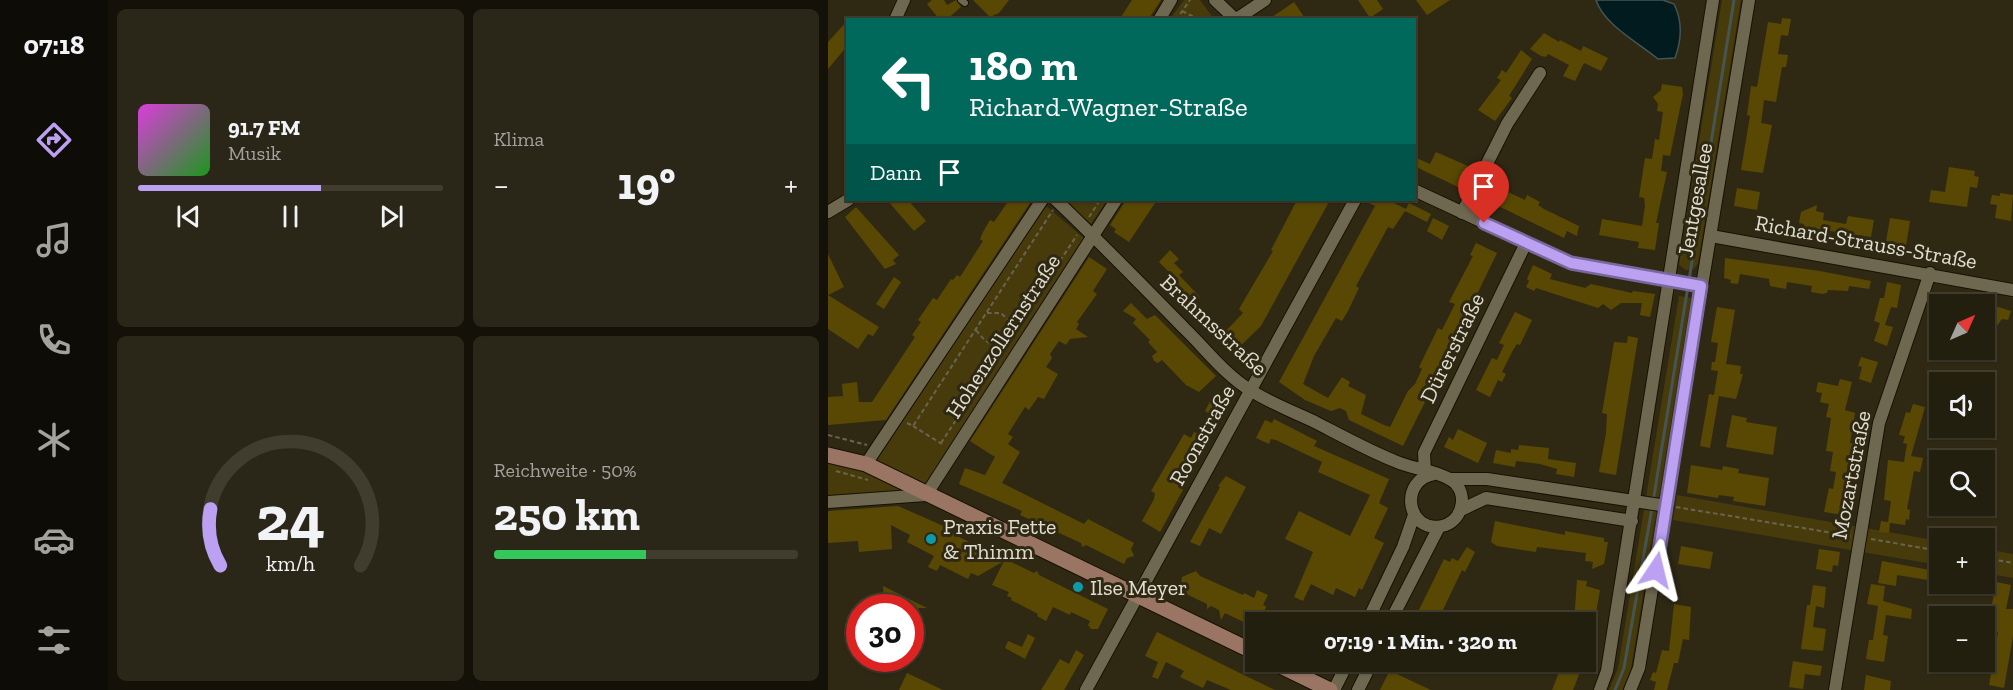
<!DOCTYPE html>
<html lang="de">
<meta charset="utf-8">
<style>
:root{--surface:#231f0f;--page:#2b2718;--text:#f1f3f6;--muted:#a3a29e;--line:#403d2f;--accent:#bca0f2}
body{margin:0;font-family:"Zilla Slab",serif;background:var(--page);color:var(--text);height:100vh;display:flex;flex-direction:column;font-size:22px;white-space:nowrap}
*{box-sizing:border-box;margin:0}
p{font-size:20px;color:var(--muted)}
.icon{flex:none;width:33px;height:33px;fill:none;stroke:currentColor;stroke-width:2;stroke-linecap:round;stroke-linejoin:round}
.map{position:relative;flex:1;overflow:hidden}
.drawer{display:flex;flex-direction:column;gap:9px;padding:9px;background:#131108;width:720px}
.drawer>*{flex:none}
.hud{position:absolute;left:18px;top:18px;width:570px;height:183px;border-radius:0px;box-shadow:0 2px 4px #0004,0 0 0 2px var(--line);background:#00695c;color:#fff;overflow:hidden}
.needle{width:39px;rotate:45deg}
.tools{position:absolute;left:1101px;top:294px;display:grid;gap:12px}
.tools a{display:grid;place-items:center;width:66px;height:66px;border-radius:0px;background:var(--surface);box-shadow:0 2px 4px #0004,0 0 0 2px var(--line);font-size:30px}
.speed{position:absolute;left:18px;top:594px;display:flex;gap:12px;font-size:30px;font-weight:700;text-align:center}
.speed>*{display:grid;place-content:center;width:78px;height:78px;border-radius:50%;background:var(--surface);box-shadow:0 2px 4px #0004,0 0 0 2px var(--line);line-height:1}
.speed .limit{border:9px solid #d22;background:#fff;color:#111}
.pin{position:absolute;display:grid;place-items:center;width:51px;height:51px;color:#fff;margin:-62px -26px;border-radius:50% 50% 50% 0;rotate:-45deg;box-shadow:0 0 6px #0007}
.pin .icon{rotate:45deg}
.me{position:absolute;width:66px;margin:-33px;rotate:10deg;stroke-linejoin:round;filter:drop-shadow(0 0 4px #0008)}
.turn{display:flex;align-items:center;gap:21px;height:126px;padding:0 24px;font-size:27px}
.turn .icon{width:78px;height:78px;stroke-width:2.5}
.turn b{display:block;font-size:42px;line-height:51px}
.then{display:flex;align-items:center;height:57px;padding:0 24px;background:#0003;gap:12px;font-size:22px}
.big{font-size:45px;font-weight:700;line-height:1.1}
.drawer .widget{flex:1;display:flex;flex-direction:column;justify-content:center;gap:9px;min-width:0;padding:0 21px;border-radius:9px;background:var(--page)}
.drawer .dial{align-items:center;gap:0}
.dial svg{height:156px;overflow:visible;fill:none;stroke:var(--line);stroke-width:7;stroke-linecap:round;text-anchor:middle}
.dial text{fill:var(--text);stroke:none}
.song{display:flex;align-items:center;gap:18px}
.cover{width:72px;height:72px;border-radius:9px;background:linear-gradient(135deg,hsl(300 70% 55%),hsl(120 70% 35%))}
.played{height:6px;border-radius:3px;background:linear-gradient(90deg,var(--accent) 60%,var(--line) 60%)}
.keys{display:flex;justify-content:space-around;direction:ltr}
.heat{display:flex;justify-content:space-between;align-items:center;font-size:33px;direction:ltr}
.charge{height:9px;border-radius:4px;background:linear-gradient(90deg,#34c759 50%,var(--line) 0)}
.drawer .tiles{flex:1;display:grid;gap:9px;grid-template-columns:repeat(2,1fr)}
.trip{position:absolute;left:417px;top:612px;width:351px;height:60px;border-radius:0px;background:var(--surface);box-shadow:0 2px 4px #0004,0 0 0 2px var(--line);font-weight:700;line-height:60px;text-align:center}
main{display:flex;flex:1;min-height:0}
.tabs{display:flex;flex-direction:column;width:108px;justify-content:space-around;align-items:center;background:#0e0c06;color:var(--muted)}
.tabs .icon{width:42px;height:42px}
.tabs .active{color:var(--accent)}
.tabs b{font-size:27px;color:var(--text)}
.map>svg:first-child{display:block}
.green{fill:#473b0c}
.water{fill:#021b1e;stroke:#455553;stroke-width:1.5}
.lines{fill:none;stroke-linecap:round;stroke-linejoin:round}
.stream{stroke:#455553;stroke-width:3}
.building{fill:#584804}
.lane-casing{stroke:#171101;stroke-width:8}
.street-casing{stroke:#171101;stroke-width:14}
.secondary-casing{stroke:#171101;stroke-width:17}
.path{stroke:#696451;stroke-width:2;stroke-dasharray:4.5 3;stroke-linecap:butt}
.lane{stroke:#6f6851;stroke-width:6}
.street{stroke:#6f6851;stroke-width:12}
.secondary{stroke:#9a7564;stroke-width:15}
.route-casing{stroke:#7a689d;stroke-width:15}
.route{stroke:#bca0f2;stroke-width:10}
.culture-dot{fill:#0f9aa8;stroke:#2f2914;stroke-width:2}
.labels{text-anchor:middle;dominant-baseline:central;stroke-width:6;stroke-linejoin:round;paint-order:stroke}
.street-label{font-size:22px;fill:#e1ddd0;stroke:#2f2914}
.poi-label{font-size:22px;fill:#e1ddd0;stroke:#2f2914;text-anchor:start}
</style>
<main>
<nav class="tabs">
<b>07:18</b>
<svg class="icon active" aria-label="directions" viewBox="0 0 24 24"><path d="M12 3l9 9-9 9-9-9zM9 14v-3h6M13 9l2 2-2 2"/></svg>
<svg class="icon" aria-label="music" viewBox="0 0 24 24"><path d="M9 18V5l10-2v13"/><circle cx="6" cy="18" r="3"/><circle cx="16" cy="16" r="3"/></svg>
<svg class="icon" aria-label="phone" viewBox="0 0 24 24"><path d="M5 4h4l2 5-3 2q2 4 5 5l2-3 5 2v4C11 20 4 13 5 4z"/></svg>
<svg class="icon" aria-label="climate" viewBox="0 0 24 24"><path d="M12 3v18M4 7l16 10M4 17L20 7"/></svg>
<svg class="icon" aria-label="car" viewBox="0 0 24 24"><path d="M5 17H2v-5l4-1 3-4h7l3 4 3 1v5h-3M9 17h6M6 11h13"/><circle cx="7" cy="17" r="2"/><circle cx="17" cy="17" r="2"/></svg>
<svg class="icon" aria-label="filters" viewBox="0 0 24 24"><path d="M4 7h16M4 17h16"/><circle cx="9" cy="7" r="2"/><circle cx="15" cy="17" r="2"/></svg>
</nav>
<section class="drawer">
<div class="tiles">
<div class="widget">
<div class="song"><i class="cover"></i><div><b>91.7 FM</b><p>Musik</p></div></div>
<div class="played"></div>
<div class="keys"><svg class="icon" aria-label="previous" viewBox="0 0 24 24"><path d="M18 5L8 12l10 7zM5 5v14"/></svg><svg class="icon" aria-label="pause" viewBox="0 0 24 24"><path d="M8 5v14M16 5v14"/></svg><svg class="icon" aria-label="next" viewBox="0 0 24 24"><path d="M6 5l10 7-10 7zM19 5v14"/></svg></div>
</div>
<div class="widget"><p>Klima</p>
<div class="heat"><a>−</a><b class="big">19°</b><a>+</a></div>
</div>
<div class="widget dial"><svg viewBox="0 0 100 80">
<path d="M14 69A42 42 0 1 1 86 69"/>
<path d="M14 69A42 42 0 0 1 9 40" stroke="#bca0f2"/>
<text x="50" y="56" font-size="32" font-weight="700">24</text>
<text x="50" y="72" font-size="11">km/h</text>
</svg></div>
<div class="widget"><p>Reichweite · 50%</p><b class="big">250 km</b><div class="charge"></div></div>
</div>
</section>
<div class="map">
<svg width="1185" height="690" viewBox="0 0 1185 690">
<rect width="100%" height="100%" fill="#2f2914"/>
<!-- green -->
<path class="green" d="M356 0H372L386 19H342Z
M894 0H913L870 263 866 269 858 270 851 265Z
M206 200H211L257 239 100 480 93 501 0 508V447L40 457Z
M237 200H279L263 224Z
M851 296 863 298 803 669 795 690H781L790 668Z
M849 495 1111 541V565L845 520Z
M1157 549 1185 554V578L1157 573Z"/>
<!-- water -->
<path class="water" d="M768 0H835L846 4C855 22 854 39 847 58L830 59C811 43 776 25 768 0Z"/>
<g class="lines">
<!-- stream -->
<path class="stream" d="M861 280 906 0
M825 502 860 286
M787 690 796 668 824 508"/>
</g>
<!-- building -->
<path class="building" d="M104 0H116L119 5 128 0 133 7 118 20H112L99 4Z
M145 0H181L171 13 162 17Z
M304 0H333L320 20H291Z
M530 0H549L555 9 542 18Z
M588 0H622L599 15Z
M466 2 478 20H440Z
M954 18 963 19 960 36 953 35 950 54 960 55 958 67H954L948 102 936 100 933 123 944 125 935 173 913 170 922 116 919 115 923 86 929 87 940 22 953 24Z
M20 20V45L0 69V42Z
M716 33 731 42 732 40 753 51 755 46 780 58 773 71 756 63 747 81 735 76 741 65 720 54 718 57 713 56 702 49Z
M693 50 704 59 681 96 684 98 667 121 650 110 673 80 669 78 674 70 678 73Z
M834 84 854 87 855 94 842 156 835 155 833 171 839 172 828 223H831L827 250 810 248 811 242 771 235 774 219 814 226 817 206 816 198 811 197 817 158 824 159 827 139 831 140 835 112 829 111 830 104 825 97 833 90Z
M608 152 640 166 630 187 586 166V157L602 164Z
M1121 167 1147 171 1146 176 1151 177 1149 188 1142 187 1139 207 1101 202 1103 190 1117 192Z
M665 185 697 200 699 195 712 202 710 205 716 209 751 226 749 236 739 231 736 238 658 200Z
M909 188 932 192 929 210 906 206Z
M1172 193 1185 195 1183 221 1167 218 1169 205 1162 204 1164 195 1172 196Z
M59 200H80L98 221 86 231Z
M181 200H204L58 420 0 425V397L15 396 14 384 29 382 31 402H44L87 337 84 335 93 322 90 320 105 298 109 300 123 279 125 280 129 275 132 277 155 241 152 239 155 232 162 220 166 222Z
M298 200H329L301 242 286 232 288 229 282 225Z
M469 200H502L433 326 404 354 392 341 395 338 393 336 415 313 411 309 445 251 443 250Z
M535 200H560L578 209 581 203 603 214 599 222 577 211 565 229 560 227 528 286 531 288 520 311 514 321 508 318 486 356 475 384 500 398 514 377 522 382 520 386 538 395 533 414 556 425 562 427 580 391 587 384 594 369 591 367 610 328 614 330 627 304 621 302 645 256 642 255 648 243 669 253 605 385 599 382 591 399 597 402 575 446 521 420 518 411 512 408 503 411 477 400 451 382 547 206Z
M989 205 988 211 996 213 995 220 1018 224 1020 216 1046 220 1043 237 975 227 976 224 971 223 973 212Z
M28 207 71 255 65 260 68 264 57 269 17 217Z
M605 218 621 226 614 240 599 231Z
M1062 218 1082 221 1078 246 1058 242Z
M342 250 351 259 346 263 355 272 351 275 372 297 361 308 340 286 348 279 331 262Z
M0 254 16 287 0 295 51 327 45 336 40 334 30 349 0 329Z
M261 257 279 269 265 291 269 294 249 322 251 324 248 329 260 337 242 339 238 345 231 341 222 354 224 358 218 367 230 374 216 399 210 397 201 410 197 407 180 434 185 437 180 444 192 452 174 483 256 524 260 519 306 543 303 549 306 556 299 558 296 564 258 545 254 547 253 543 192 515 194 511 131 484 137 468 157 475 167 457 142 441Z
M897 258 992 271 1043 281 1041 289 1021 286 1020 291 1000 290 999 293 994 294 983 292 984 286 959 282 958 289 942 286 941 279 912 274 910 284 902 283 903 280 896 278Z
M705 265 724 274 722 279 757 288 763 284 804 293 805 291 827 294 822 317 812 315 814 303H793L783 310 775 304 770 308 708 288 706 291 698 287 701 281 699 279Z
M66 277 73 282 56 309 48 304Z
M1059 282 1073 285 1069 308 1063 307 1057 325 1065 327 1059 346 1046 341 1052 323 1046 321 1052 298H1056Z
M303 303 319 319 327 315 388 376 371 392 358 385 334 360 330 363 326 361 324 356 329 352 320 342 322 340 305 323 308 319 295 311Z
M1167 306 1183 311 1180 320 1174 319 1168 327 1156 324V309L1165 312Z
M889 307 907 310 898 364 913 366 912 374H915L908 399 891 396 882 448 872 446 881 394 886 395 890 371 883 370 884 362H887L890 343 883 342Z
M687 312 704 320 692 345 689 344 685 350 674 372 678 374 674 382 670 380 662 397 648 390 664 358 669 360 676 345 671 343Z
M800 336 810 338 788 475 771 472 778 433 779 414 774 413 786 342 799 343Z
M1033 357 1050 362 1043 383 1031 379 1034 367 1030 366Z
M1012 379 1024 382 1017 410 1027 413 1022 443 1028 444 1016 515 996 512 1001 488 1005 489 1008 472 1002 471 1005 452 998 451 1003 418 998 417 1001 404 992 402 994 393 988 392 990 382 1010 386Z
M384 398 393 403 391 407 398 411 360 474 363 475 332 532 314 521 326 499 327 493 323 491 356 434 363 438 366 432 371 434 382 414 377 411Z
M1085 404 1097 407 1083 456 1095 458 1092 472 1086 471 1079 509 1082 510 1081 520 1078 519 1077 525 1062 523 1061 533 1051 532 1053 521 1060 522 1063 501 1056 500 1060 460 1076 462 1079 444 1075 443 1077 436 1071 435 1078 412 1082 413Z
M904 415 919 418 918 422 949 427 945 455 898 447Z
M446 419 489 441 486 446 561 479 551 503 560 508 546 538 556 543 534 590 531 588 527 597 508 588 505 595 483 584 475 601 466 597 485 552 457 539 471 511 522 536 542 495 490 472 494 462 448 440 443 439 441 444 428 438 437 420 444 423Z
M630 429 659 443 650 463 616 447 621 437 625 440Z
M691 445 721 448 720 459 748 463 746 477 728 474 729 469 712 464 688 461 687 467 665 463 668 450 683 453V449L690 450Z
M863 465 894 470 895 466 911 469 910 473 941 478 937 506 905 501 906 497 891 495 890 498 859 493Z
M398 476 418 487 393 534 381 528 372 546 362 542 392 487 390 486Z
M70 506 120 528 119 530 127 535 206 573 209 571 211 575 280 609 270 629H263L260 625 262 621 243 612 242 615 225 607 218 621 209 616 210 614 183 600 184 598 179 596 181 592 164 585 176 561 150 576 143 573 140 579 112 565 109 571 100 567 106 556 79 542 82 535 63 525 64 549 31 552 30 541 0 543V511Z
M667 521 737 535V531L776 538V542H780L776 564 764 569 765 562 757 561 758 553 709 547 708 552 669 546 663 542Z
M853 546 885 552 882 569 850 564Z
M639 547 647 552 637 572 634 570 612 616 605 622H585L616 559 622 562 624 558 630 561Z
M991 549 1012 552 1010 566 1005 565 1004 572 988 569Z
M1054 561 1102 570 1100 580 1069 575 1068 586 1050 583Z
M368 571 372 576 415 595 416 593 426 598 429 590 440 595 435 605 438 606 434 622H428V628L397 613 393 620 391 610 383 606 379 609V604L352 591 354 577Z
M749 580 759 581 758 586 772 590 762 647H758V622H746Z
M1168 582 1183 585 1178 609H1185V636L1176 688 1161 685 1170 632 1167 631 1169 616 1162 615Z
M1043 584 1057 586 1055 601 1084 609 1083 619 1058 615 1055 635 1060 636 1056 662 1038 659 1041 640H1045L1050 606 1039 604Z
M985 585 998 587 996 608 988 606 985 627 998 629 995 651 973 649 979 605H982Z
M55 586 99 608H91L82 625V608L56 607Z
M846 604 863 607 861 640 855 639 850 663H846L839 690H826L828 682 822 680 825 672 828 673 834 650 841 651Z
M329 632 422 678 447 690H403L379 680 375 688 352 677 356 671 338 662 330 679 324 677 330 662 317 656Z
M200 634 207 638 197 659 177 648 180 641 194 647Z
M248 650 256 655 236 690H213L232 659 241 664Z
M965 661 994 666 992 676 977 674 975 689 961 687Z
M735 662H756L745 690H724Z
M562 670 573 676 603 690H552Z
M79 673 115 690H71Z
M1038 675 1063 681 1062 690H1036Z"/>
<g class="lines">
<defs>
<path id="lane" d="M133 0 137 3"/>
<path id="street" d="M387 0 408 20
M67 20 76 0
M331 20 343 0
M407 20 437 0
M586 190 743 263 873 286
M228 200C271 241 314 285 356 328 377 348 397 375 422 390 442 403 466 412 487 422 514 436 541 451 569 462 585 469 617 472 628 484 640 498 633 522 614 526 578 533 571 480 606 474
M0 212 20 200
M634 213 679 124 712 73
M883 236 1185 290
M38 464 214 200
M597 472 596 453 698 243
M624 479H659L839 506
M0 502 98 495 288 200
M633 510 658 498 804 521
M539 622 575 547 586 515
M562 622 611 527
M258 690 527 200
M506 690 520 662
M530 690 544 662
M772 690 779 671 885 0
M802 690 811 668 921 0
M1007 690 1051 423 1102 273"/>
<path id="secondary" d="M0 455 38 464 428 653
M444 662 502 690"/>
</defs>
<!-- lane casing -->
<use href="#lane" class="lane-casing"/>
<!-- street casing -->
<use href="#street" class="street-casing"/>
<!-- secondary casing -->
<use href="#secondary" class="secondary-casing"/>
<!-- path -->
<path class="path" d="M354 11 372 20
M48 19 53 20
M348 20 362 0
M261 217 272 200
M159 313H173L188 328
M148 330C159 344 159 342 175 347
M79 423 85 426 225 210
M85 426 114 444
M0 435 39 445
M113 443 249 235
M8 471 40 480
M848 507 1023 536
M1043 539 1112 551
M1156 558 1185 563"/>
<!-- lane -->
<use href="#lane" class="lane"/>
<!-- street -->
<use href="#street" class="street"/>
<!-- secondary -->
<use href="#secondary" class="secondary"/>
</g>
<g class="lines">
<defs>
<path id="route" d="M656 223 743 263 873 286 828 570"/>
</defs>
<!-- route casing -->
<use href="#route" class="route-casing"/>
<!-- route -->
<use href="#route" class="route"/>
</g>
<!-- markers -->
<g class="culture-dot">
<circle cx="103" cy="539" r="6"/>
<circle cx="250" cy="587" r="6"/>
</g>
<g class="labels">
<!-- street labels -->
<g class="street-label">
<text transform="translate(867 200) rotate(-80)">Jentgesallee</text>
<text transform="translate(1038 242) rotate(10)">Richard-Strauss-Straße</text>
<text transform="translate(386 325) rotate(43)">Brahmsstraße</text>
<text transform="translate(175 336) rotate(-57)">Hohenzollernstraße</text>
<text transform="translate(624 348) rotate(-64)">Dürerstraße</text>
<text transform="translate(374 435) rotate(-61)">Roonstraße</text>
<text transform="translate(1023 475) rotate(-79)">Mozartstraße</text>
</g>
<!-- poi labels -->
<g class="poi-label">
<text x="115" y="526">Praxis Fette<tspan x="115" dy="25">&amp; Thimm</tspan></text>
<text x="262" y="587">Ilse Meyer</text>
</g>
</g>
</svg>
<div class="tools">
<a><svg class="needle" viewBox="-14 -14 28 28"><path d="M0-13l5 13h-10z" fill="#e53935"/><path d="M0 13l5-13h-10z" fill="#a3a29e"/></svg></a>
<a><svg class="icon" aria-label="sound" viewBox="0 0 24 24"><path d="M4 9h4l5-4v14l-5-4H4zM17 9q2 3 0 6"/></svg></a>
<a><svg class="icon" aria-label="search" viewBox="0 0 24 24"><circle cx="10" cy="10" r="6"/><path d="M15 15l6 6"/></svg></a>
<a>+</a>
<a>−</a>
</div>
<div class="speed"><div class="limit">30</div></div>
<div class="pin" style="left:656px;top:223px;background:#d93025"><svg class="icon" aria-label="arrive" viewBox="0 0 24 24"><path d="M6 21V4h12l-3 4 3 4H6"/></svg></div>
<svg class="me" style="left:828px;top:570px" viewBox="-20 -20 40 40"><path d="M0-17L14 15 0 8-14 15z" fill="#bca0f2" stroke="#fff" stroke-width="4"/></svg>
<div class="trip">07:19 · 1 Min. · 320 m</div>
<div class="hud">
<div class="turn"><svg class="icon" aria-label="left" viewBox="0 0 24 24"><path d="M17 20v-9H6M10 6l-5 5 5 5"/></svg><div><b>180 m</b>Richard-Wagner-Straße</div></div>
<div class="then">Dann<svg class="icon" aria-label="arrive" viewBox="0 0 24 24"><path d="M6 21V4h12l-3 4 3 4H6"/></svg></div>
</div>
</div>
</main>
